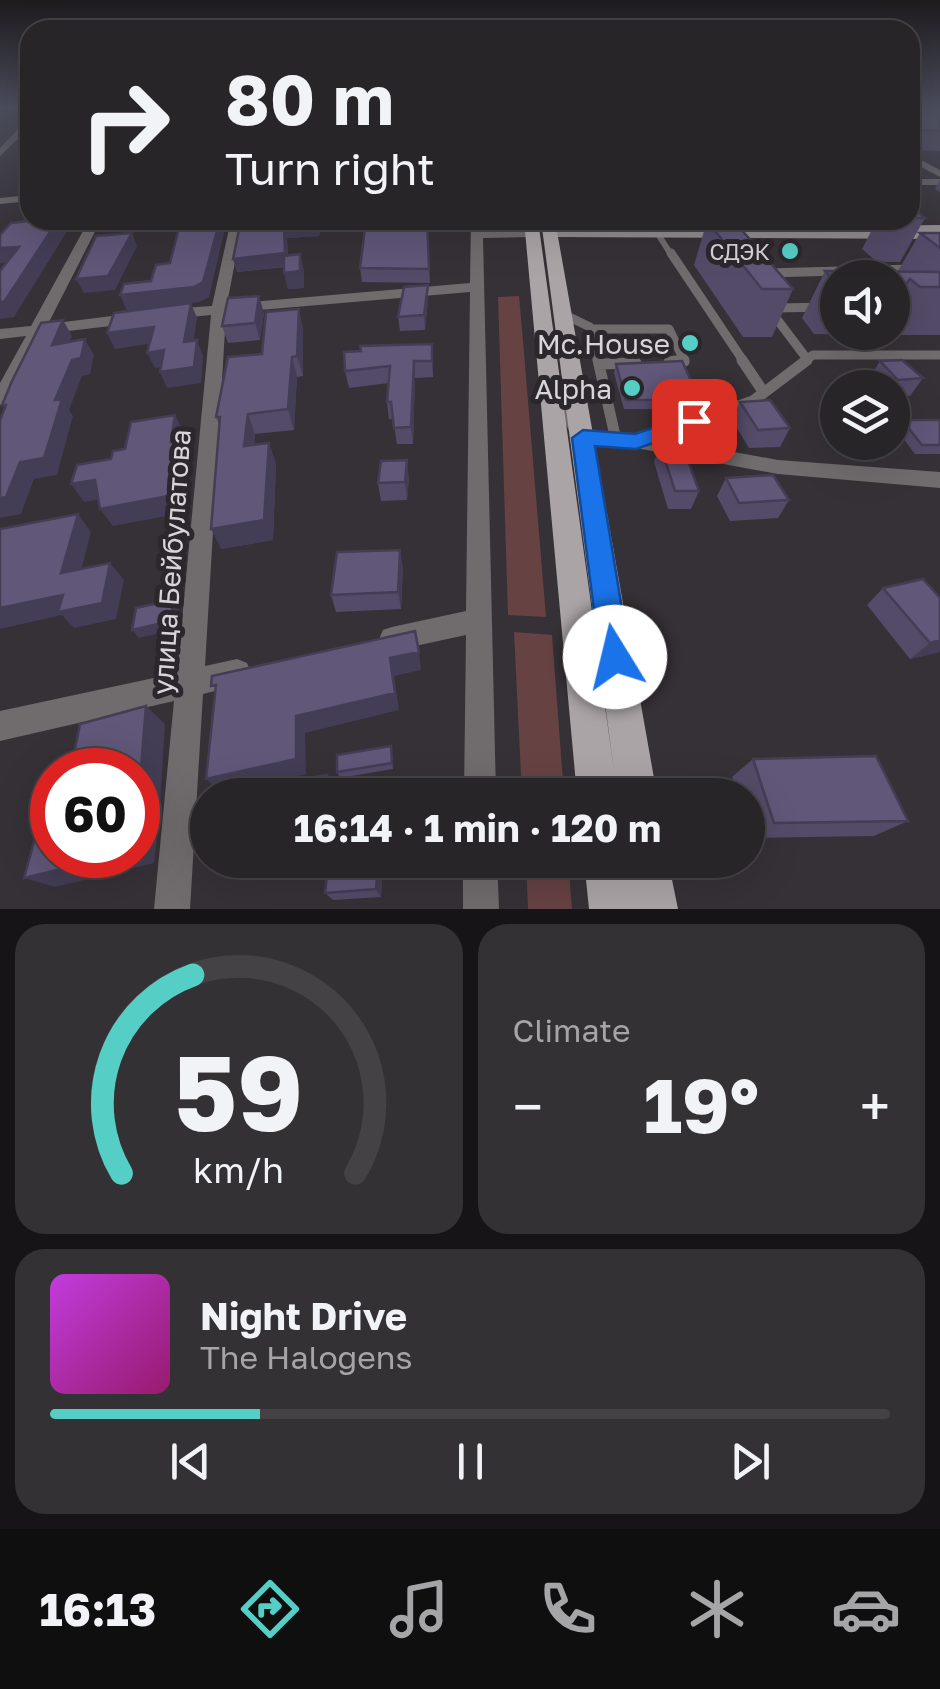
<!DOCTYPE html>
<meta charset="utf-8">
<style>
:root{--surface:#282528;--page:#343134;--text:#f1f3f6;--muted:#a5a5a8;--line:#444245;--accent:#55cec6}
body{margin:0;font-family:"Golos Text",sans-serif;background:var(--page);color:var(--text);height:100vh;display:flex;flex-direction:column;font-size:38px;white-space:nowrap}
*{box-sizing:border-box;margin:0}
p{font-size:32px;color:var(--muted)}
.icon{flex:none;width:55px;height:55px;fill:none;stroke:currentColor;stroke-width:2;stroke-linecap:round;stroke-linejoin:round}
.map{position:relative;height:909px;overflow:hidden}
.side{display:flex;flex-direction:column;gap:15px;padding:15px;background:#161416;flex:1}
.side>*{flex:none}
.hud{position:absolute;left:20px;top:20px;width:900px;height:210px;border-radius:30px;box-shadow:0 10px 40px #0002,0 0 0 2px var(--line);background:#282528;color:var(--text);overflow:hidden}
.buttons{position:absolute;left:820px;top:260px;display:grid;gap:20px}
.buttons a{display:grid;place-items:center;width:90px;height:90px;border-radius:50%;background:var(--surface);box-shadow:0 10px 40px #0002,0 0 0 2px var(--line);font-size:50px}
.speed{position:absolute;left:30px;top:748px;display:flex;gap:20px;font-size:50px;font-weight:700;text-align:center}
.speed>*{display:grid;place-content:center;width:130px;height:130px;border-radius:50%;background:var(--surface);box-shadow:0 10px 40px #0002,0 0 0 2px var(--line);line-height:1}
.speed .limit{border:15px solid #d22;background:#fff;color:#111}
.pin{position:absolute;display:grid;place-items:center;width:85px;height:85px;color:#fff;margin:-42px;border-radius:20px;box-shadow:0 5px 15px #0006}
.me{position:absolute;width:110px;margin:-55px;rotate:351deg;stroke-linejoin:round;filter:drop-shadow(0 0 8px #0008)}
.turn{display:flex;align-items:center;gap:35px;height:210px;padding:0 40px;font-size:45px}
.turn .icon{width:130px;height:130px;stroke-width:2.5}
.turn b{display:block;font-size:70px;line-height:85px}
.big{font-size:75px;font-weight:700;line-height:1.1}
.side .widget{flex:1;display:flex;flex-direction:column;justify-content:center;gap:15px;min-width:0;padding:0 35px;border-radius:30px;background:var(--page)}
.side .dial{align-items:center;gap:0}
.dial svg{height:260px;overflow:visible;fill:none;stroke:var(--line);stroke-width:7;stroke-linecap:round;text-anchor:middle}
.dial text{fill:var(--text);stroke:none}
.song{display:flex;align-items:center;gap:30px}
.cover{width:120px;height:120px;border-radius:15px;background:linear-gradient(135deg,hsl(290 70% 55%),hsl(320 70% 35%))}
.played{height:10px;border-radius:5px;background:linear-gradient(90deg,var(--accent) 25%,var(--line) 25%)}
.keys{display:flex;justify-content:space-around;direction:ltr}
.heat{display:flex;justify-content:space-between;align-items:center;font-size:55px;direction:ltr}
.side .tiles{flex:1;display:grid;gap:15px;grid-template-columns:1fr 1fr}
.widget:last-child{grid-column:span 2}
.trip{position:absolute;left:190px;top:778px;width:575px;height:100px;border-radius:50px;background:var(--surface);box-shadow:0 10px 40px #0002,0 0 0 2px var(--line);font-weight:700;line-height:100px;text-align:center}
.tab-bar{display:flex;height:160px;justify-content:space-around;align-items:center;background:#100f10;color:var(--muted)}
.tab-bar .icon{width:70px;height:70px}
.tab-bar .selected{color:var(--accent)}
.tab-bar b{font-size:45px;color:var(--text)}
.map>svg:first-child{display:block}
.green{fill:#664243}
.lines{fill:none;stroke-linecap:round;stroke-linejoin:round}
.lane-far2{stroke:#706c6d;stroke-width:6}
.lane-far1{stroke:#706c6d;stroke-width:9}
.lane{stroke:#706c6d;stroke-width:11}
.street{fill:#706c6d;fill-rule:evenodd}
.secondary{fill:#918c8e;fill-rule:evenodd}
.primary{fill:#aba4a7;fill-rule:evenodd}
.wall{fill:#534b68}
.shaded-wall{fill:#433d55}
.building{fill:#605779;stroke:#433d55;stroke-width:2.5}
.route{fill:#1a73e8;stroke:#114b97;stroke-width:2.5}
.poi-dot{fill:#55cec6;stroke:#2c272c;stroke-width:4}
.labels{text-anchor:middle;dominant-baseline:central;stroke-width:10;stroke-linejoin:round;paint-order:stroke}
.far-poi-label{font-size:22px;fill:#d8d5d8;stroke:#2c272c;text-anchor:end}
.poi-label{font-size:28px;fill:#d8d5d8;stroke:#2c272c;text-anchor:end}
.street-label{font-size:28px;fill:#d8d5d8;stroke:#2c272c}
</style>
<div class="map">
<svg width="940" height="909" viewBox="0 0 940 909">
<rect width="100%" height="100%" fill="#363136"/>
<!-- green -->
<path class="green" d="M519 296 523 341 546 617 508 615 498 297Z
M514 632 552 635 564 795H522Z
M526 860H568L572 909H528Z"/>
<g class="lines">
<!-- lane-far2 -->
<path class="lane-far2" d="M656 231 672 256"/>
<!-- lane-far1 -->
<path class="lane-far1" d="M671 253 744 362
M767 273 913 269
M773 308 838 307
M770 310 807 359
M563 314 590 327 598 362
M590 329H669L685 362H669
M803 362 813 355H940"/>
<!-- lane -->
<path class="lane" d="M598 360 616 440
M742 360 762 390
M669 362 684 360
M599 364 636 363
M636 441 753 401 807 360"/>
<!-- street -->
<path class="street" d="M27 120H30V127L0 156V148Z
M910 154 940 170V177L910 161Z
M910 179H940V185H910Z
M30 195V201L0 204V198Z
M89 220H101L48 324 136 313 144 318 136 323 43 334 9 399 0 405V383L26 336 0 339V329L31 326Z
M231 220H243L227 304 470 283 471 220H483V230L532 229 538 233 532 237 483 238 496 795H464L466 635 392 651 383 648 379 639 383 630 392 627 466 611 470 292 226 313 205 666 237 659 247 663 251 673 247 683 203 694 190 909H154L174 701 0 741V711L177 673 211 315 169 319 161 314 169 309 212 306Z
M551 376 557 377 589 432 636 434 778 460 940 472V488L778 474 636 448 576 443 542 381Z
M463 860H497L499 909H463Z"/>
<!-- secondary -->
<path class="secondary" d="M940 225V239L549 237 543 233 549 229Z"/>
<!-- primary -->
<path class="primary" d="M524 220H538L614 771 541 220H555L657 795H577Z
M584 860H668L678 909H589Z"/>
</g>
<!-- wall -->
<path class="wall" d="M910 108H940V151L910 150Z
M940 179V192L935 189Z
M910 207 925 218 900 262H877L862 249 877 220H910Z
M241 220H434V227H427L430 283 362 282 360 268 365 231H361L360 227 320 230 319 236 287 238 288 256 304 271V288L288 289 284 267 237 272 233 259Z
M707 221 793 289 772 337H743L694 265Z
M920 233H940V335H890L888 332H892V278H838V332H877L875 335 814 334 802 318 825 271H898Z
M428 299 425 330 400 331 398 317Z
M264 313 260 340 228 343 222 326Z
M303 328V376L297 377 294 430 255 434 254 445 276 463 273 540 221 549 219 425 216 417 262 354Z
M432 344 433 377 415 378 413 444H397L393 419H389L387 402 389 383 349 388 345 371Z
M880 361 923 378 910 396 892 397V388H877L869 379Z
M616 364 700 400 697 409H624L614 373Z
M740 402 790 428 780 447 749 448 732 420Z
M902 420H940V454H915L896 429Z
M660 444 699 491 691 509H668L654 462Z
M409 478 407 500 381 501 378 483Z
M726 478 789 500 778 518 730 521 717 496Z
M403 567 401 609 336 612 331 595Z
M883 588 940 652 910 659 867 605Z
M391 746 393 769 340 778 337 772Z
M753 759 908 821 874 836 751 838 748 828V795H738L732 777Z
M383 860 381 897 333 900 325 893Z"/>
<!-- shaded-wall -->
<path class="shaded-wall" d="M58 220H74L14 317 0 319V302Z
M220 220H227L209 297 200 302 127 311 120 295 194 287Z
M318 220 319 236 287 238 288 266 237 272 233 259 284 226Z
M132 233 137 246 115 290 84 293 76 279Z
M19 247 27 261 0 263V248Z
M300 254 304 271V288L288 289 284 273Z
M910 279 892 310V305L903 287Z
M428 285V299L425 330 424 315Z
M259 296 264 313 260 340 255 323Z
M191 303 197 318 191 358 184 342Z
M299 309 303 328V376L297 356Z
M63 320 72 336 62 361 52 345Z
M154 327 161 342 115 349 107 333Z
M85 339 94 355 90 374 82 376 69 410 73 416 57 475 34 479 21 514 0 518V498L55 400 72 360Z
M197 340 203 356 201 383 167 388 160 372Z
M164 350 171 366 155 368 147 353Z
M292 357 297 377 294 430 288 409Z
M414 361 415 378 413 444 411 427Z
M248 414 255 434 252 467 244 446Z
M175 415 184 433 182 449 186 459 178 514 113 526 100 509 171 442Z
M269 443 276 463 273 540 221 549 211 529Z
M407 460 409 478 407 500 405 482Z
M95 480 108 498 84 502 71 484Z
M78 514 91 532 76 590 61 573Z
M400 550 403 567 401 609 398 592Z
M110 563 124 580 116 619 74 628 62 615 0 629V608Z
M173 600 179 608 177 629 139 638 132 630Z
M940 640V652L910 659 930 643Z
M419 652 421 670 394 676 399 710 305 733 306 774 222 793 206 779 296 716 390 658Z
M146 706 165 724 159 821 154 863 55 887 24 878 119 855H138V804Z
M327 775 331 781 330 795H327Z
M378 860H383L381 897 376 889Z"/>
<!-- building -->
<path class="building" d="M910 108H940V131L922 130 910 124Z
M910 207 925 218H910Z
M38 220H58L4 302H0V271L19 247 0 248V235L11 223Z
M181 220H220L203 282 194 287 120 295 124 284 151 281 156 265 170 263Z
M241 220H317V223L284 226 285 253 233 259Z
M366 220H427L429 269 360 268Z
M733 220 793 289H762L707 221Z
M132 233 108 276 76 279 96 236Z
M920 233H940V248Z
M300 254V271L284 273V256Z
M825 271 940 272V287H920L910 279 903 287H892V278H838V285Z
M428 285 424 315 398 317 404 287Z
M259 296 255 323 222 326 228 298Z
M191 303 184 342 197 340 194 367 160 372 164 350 147 353 154 327 107 333 114 313Z
M299 309 297 356 292 357 288 409 248 414 244 446 269 443 264 520 211 529 220 417H216L228 357 262 354 266 312Z
M63 320 52 345 85 339 81 358 72 360 55 400 62 399 44 458 20 462 6 497 0 498V420L6 405H2L12 381 41 323Z
M432 344V361H414L411 427 394 428 391 402H387L390 366 345 371 344 352 361 351 360 346Z
M902 360 923 378 898 380 880 361Z
M682 361 700 400H626L616 364Z
M770 400 790 428 758 430 740 402Z
M175 415 171 442 177 440 168 496 100 509 95 480 71 484 77 465 111 459 113 451 125 449 131 422Z
M902 420H940V445H922Z
M660 444H682L699 491H675Z
M407 460 405 482 378 483 381 461Z
M773 475 789 500 739 503 726 478Z
M78 514 61 573 110 563 102 603 58 612 63 595 0 608V529Z
M400 550 398 592 331 595 337 552Z
M923 579 940 598V640L930 643 883 588Z
M173 600 171 621 132 630 136 608Z
M415 631 419 652 390 658 395 693 296 716V759L206 779 216 685 211 686 212 676Z
M146 706 138 804V770H71L80 724Z
M391 746 392 763 337 772V755Z
M876 756 908 821 774 823 753 759Z
M327 775V795H300L301 779Z
M52 827V855H119L24 878 37 831Z
M329 860H378L376 889 325 893Z"/>
<!-- sky -->
<linearGradient id="sky" x2="0" y2="1"><stop stop-color="#1e1b1e"/><stop offset="0.46" stop-color="#4c4e5d"/><stop offset="1" stop-color="#4c4e5d" stop-opacity="0"/></linearGradient>
<rect width="940" height="235" fill="url(#sky)"/>
<!-- route -->
<path class="route" d="M694 414 702 416 705 421 702 426 636 449 595 446 630 657 626 668 615 672 604 668 600 657 572 438 583 430 635 434Z"/>
<!-- markers -->
<g class="poi-dot">
<circle cx="790" cy="251" r="10"/>
<circle cx="690" cy="343" r="10"/>
<circle cx="632" cy="388" r="10"/>
</g>
<g class="labels">
<!-- far-poi labels -->
<g class="far-poi-label">
<text x="770" y="251">СДЭК</text>
</g>
<!-- poi labels -->
<g class="poi-label">
<text x="670" y="343">Mc.House</text>
<text x="612" y="388">Alpha</text>
</g>
<!-- street labels -->
<g class="street-label">
<text transform="translate(171 562) rotate(-86)">улица Бейбулатова</text>
</g>
</g>
</svg>
<div class="buttons">
<a><svg class="icon" aria-label="sound" viewBox="0 0 24 24"><path d="M4 9h4l5-4v14l-5-4H4zM17 9q2 3 0 6"/></svg></a>
<a><svg class="icon" aria-label="layers" viewBox="0 0 24 24"><path d="M12 4l9 5-9 5-9-5zM3 14l9 5 9-5"/></svg></a>
</div>
<div class="speed"><div class="limit">60</div></div>
<div class="pin" style="left:694px;top:421px;background:#d93025"><svg class="icon" aria-label="arrive" viewBox="0 0 24 24"><path d="M6 21V4h12l-3 4 3 4H6"/></svg></div>
<svg class="me" style="left:615px;top:657px" viewBox="-20 -20 40 40"><circle r="19" fill="#fff"/><path d="M0-13L10 11 0 6-10 11z" fill="#1a73e8"/></svg>
<div class="trip">16:14 · 1 min · 120 m</div>
<div class="hud">
<div class="turn"><svg class="icon" aria-label="right" viewBox="0 0 24 24"><path d="M7 20v-9h11M14 6l5 5-5 5"/></svg><div><b>80 m</b>Turn right</div></div>
</div>
</div>
<section class="side">
<div class="tiles">
<div class="widget dial"><svg viewBox="0 0 100 80">
<path d="M14 69A42 42 0 1 1 86 69"/>
<path d="M14 69A42 42 0 0 1 36 8" stroke="#55cec6"/>
<text x="50" y="56" font-size="32" font-weight="700">59</text>
<text x="50" y="72" font-size="11">km/h</text>
</svg></div>
<div class="widget"><p>Climate</p>
<div class="heat"><a>−</a><b class="big">19°</b><a>+</a></div>
</div>
<div class="widget">
<div class="song"><i class="cover"></i><div><b>Night Drive</b><p>The Halogens</p></div></div>
<div class="played"></div>
<div class="keys"><svg class="icon" aria-label="previous" viewBox="0 0 24 24"><path d="M18 5L8 12l10 7zM5 5v14"/></svg><svg class="icon" aria-label="pause" viewBox="0 0 24 24"><path d="M8 5v14M16 5v14"/></svg><svg class="icon" aria-label="next" viewBox="0 0 24 24"><path d="M6 5l10 7-10 7zM19 5v14"/></svg></div>
</div>
</div>
</section>
<nav class="tab-bar">
<b>16:13</b>
<svg class="icon selected" aria-label="directions" viewBox="0 0 24 24"><path d="M12 3l9 9-9 9-9-9zM9 14v-3h6M13 9l2 2-2 2"/></svg>
<svg class="icon" aria-label="music" viewBox="0 0 24 24"><path d="M9 18V5l10-2v13"/><circle cx="6" cy="18" r="3"/><circle cx="16" cy="16" r="3"/></svg>
<svg class="icon" aria-label="phone" viewBox="0 0 24 24"><path d="M5 4h4l2 5-3 2q2 4 5 5l2-3 5 2v4C11 20 4 13 5 4z"/></svg>
<svg class="icon" aria-label="climate" viewBox="0 0 24 24"><path d="M12 3v18M4 7l16 10M4 17L20 7"/></svg>
<svg class="icon" aria-label="car" viewBox="0 0 24 24"><path d="M5 17H2v-5l4-1 3-4h7l3 4 3 1v5h-3M9 17h6M6 11h13"/><circle cx="7" cy="17" r="2"/><circle cx="17" cy="17" r="2"/></svg>
</nav>
